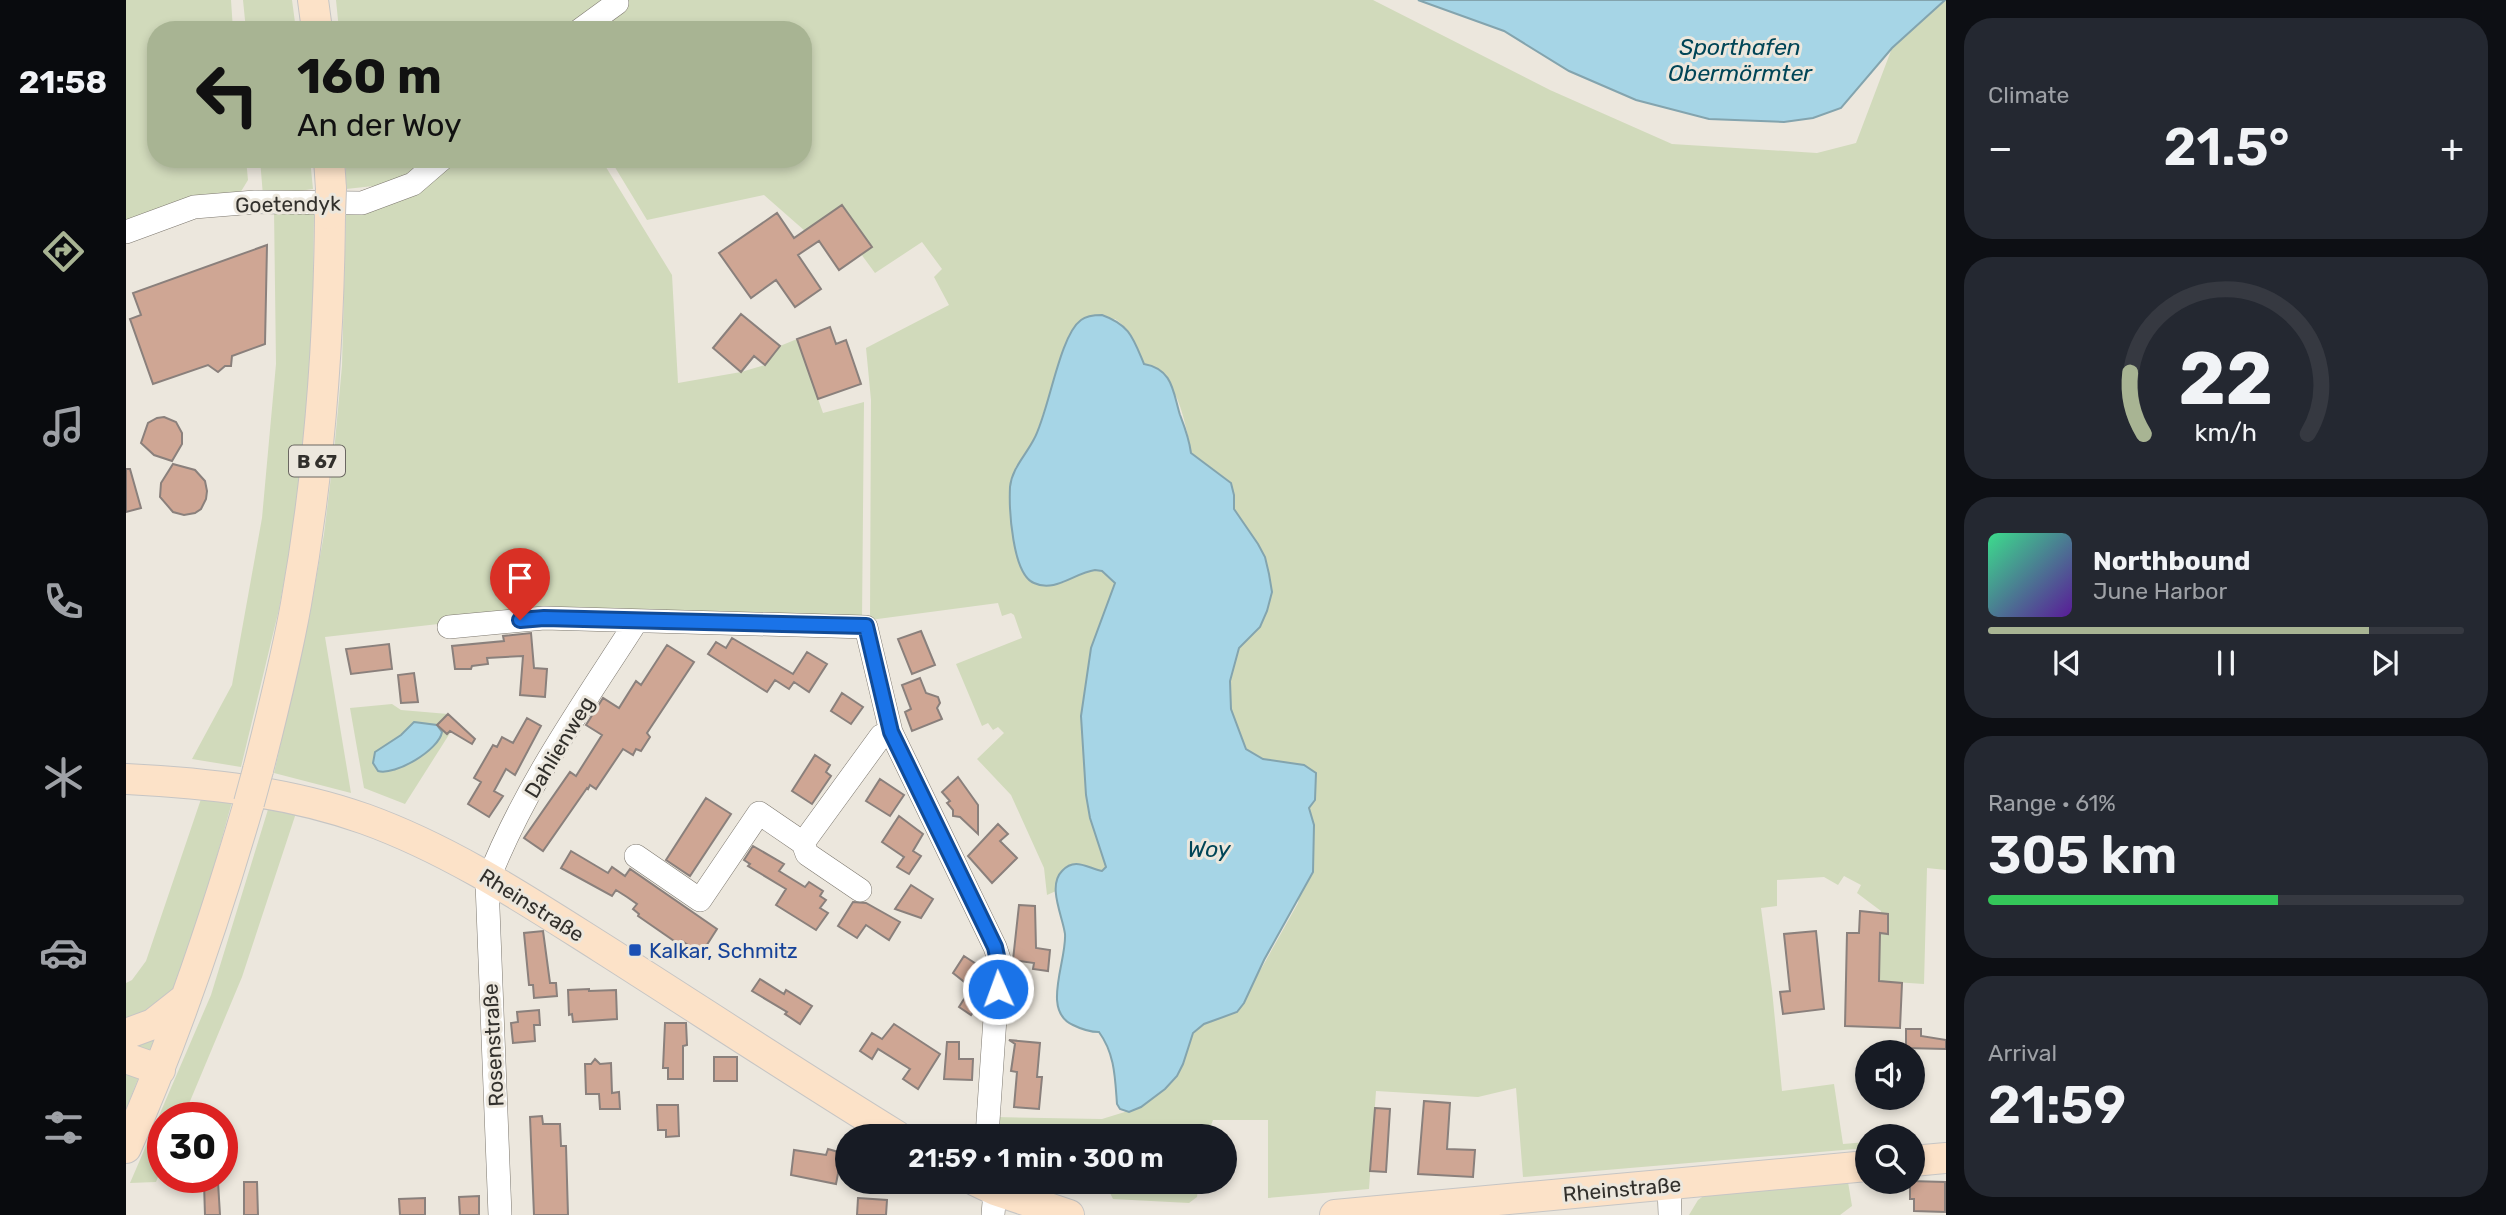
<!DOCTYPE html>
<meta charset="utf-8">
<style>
:root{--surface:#171b24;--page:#242831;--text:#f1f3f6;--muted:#9ea1a6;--line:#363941;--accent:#a8b493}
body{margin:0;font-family:Rubik,sans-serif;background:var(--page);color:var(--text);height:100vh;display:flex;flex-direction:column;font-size:26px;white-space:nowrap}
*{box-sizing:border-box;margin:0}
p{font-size:23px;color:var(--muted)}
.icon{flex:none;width:38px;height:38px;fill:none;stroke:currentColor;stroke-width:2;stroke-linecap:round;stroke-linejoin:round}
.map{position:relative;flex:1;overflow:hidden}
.details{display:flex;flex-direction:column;gap:18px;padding:18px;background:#0d0f14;width:560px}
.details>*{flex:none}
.banner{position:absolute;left:21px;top:21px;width:665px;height:147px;border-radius:28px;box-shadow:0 4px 10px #0003;background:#a8b493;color:#111;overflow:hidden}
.buttons{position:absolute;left:1729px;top:1040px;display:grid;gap:14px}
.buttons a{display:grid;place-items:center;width:70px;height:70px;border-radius:50%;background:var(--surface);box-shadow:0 4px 10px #0003;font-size:35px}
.speed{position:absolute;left:21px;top:1102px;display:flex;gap:14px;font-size:35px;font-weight:700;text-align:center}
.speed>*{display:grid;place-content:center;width:91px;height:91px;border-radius:50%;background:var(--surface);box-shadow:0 4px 10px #0003;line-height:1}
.speed .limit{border:10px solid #d22;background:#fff;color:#111}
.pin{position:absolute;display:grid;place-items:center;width:60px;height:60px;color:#fff;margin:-72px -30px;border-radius:50% 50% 50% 0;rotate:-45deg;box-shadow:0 0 7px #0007}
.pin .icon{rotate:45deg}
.me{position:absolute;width:77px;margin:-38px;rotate:358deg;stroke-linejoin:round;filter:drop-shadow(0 0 5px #0008)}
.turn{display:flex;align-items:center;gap:24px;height:147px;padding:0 35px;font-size:32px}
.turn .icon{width:91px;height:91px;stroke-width:2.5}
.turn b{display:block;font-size:49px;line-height:60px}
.big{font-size:52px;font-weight:600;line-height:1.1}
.details .tile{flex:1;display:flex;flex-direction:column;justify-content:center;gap:10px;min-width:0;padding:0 24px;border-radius:28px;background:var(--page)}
.details .dial{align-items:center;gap:0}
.dial svg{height:182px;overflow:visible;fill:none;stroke:var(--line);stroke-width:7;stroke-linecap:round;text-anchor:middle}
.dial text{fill:var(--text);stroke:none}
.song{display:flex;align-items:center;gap:21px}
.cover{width:84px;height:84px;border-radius:10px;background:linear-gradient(135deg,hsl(150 70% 55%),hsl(270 70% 35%))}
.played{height:7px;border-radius:4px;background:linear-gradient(90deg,var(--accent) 80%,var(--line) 80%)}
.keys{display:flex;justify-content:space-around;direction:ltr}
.heat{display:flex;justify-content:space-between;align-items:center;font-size:38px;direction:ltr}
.charge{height:10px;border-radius:5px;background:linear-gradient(90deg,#34c759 61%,var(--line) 0)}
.trip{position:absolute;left:709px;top:1124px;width:402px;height:70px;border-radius:35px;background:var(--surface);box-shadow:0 4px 10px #0003;font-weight:600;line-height:70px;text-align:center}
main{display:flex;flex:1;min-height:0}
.menu{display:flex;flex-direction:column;width:126px;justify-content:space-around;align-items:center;background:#090b0e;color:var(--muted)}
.menu .icon{width:49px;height:49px}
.menu .selected{color:var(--accent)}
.menu b{font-size:32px;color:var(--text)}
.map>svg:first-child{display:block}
.green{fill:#d1dabb}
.water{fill:#a6d5e6;stroke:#83a4ae;stroke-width:2}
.building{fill:#cfa694;stroke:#8a807c;stroke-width:2}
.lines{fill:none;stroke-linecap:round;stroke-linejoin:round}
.minor-casing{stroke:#7c776e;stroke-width:24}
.major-casing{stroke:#c6c5c4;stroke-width:32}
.minor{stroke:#fff;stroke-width:23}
.major{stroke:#fce2c8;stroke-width:30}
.major-bridge-casing{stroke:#c6c5c4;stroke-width:32;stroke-linecap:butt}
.major-bridge{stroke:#fce2c8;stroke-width:30}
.route-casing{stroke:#114b97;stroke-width:18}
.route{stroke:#1a73e8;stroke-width:12}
.transit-dot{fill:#1a4fb4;stroke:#ece7dd;stroke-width:2.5}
.labels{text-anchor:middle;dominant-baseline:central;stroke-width:6;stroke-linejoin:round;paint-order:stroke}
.shield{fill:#ece7dd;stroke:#6a6761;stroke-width:2}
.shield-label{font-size:19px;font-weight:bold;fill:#32302c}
.street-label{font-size:21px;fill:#32302c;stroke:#ece7dd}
.transit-label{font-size:21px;fill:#164399;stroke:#ece7dd;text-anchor:start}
.water-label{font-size:23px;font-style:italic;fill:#004557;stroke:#ece7dd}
</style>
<main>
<nav class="menu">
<b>21:58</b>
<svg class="icon selected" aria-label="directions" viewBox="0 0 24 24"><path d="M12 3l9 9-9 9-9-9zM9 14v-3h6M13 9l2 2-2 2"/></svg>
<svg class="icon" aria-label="music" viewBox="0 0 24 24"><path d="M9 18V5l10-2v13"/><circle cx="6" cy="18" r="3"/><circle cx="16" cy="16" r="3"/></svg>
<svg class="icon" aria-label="phone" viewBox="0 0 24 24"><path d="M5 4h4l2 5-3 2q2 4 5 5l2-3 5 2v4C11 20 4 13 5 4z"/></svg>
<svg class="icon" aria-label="climate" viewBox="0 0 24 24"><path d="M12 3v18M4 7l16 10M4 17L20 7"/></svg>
<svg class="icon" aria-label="car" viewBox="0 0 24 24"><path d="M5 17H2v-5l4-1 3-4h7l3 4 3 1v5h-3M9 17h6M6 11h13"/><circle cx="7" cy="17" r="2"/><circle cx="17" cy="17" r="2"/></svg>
<svg class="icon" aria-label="filters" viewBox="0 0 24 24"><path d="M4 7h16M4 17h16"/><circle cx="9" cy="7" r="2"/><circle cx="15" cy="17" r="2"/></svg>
</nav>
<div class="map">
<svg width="1820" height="1215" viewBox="0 0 1820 1215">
<rect width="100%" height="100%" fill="#ece7dd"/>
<!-- green -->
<path class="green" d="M0 0H105L107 30H30V159H120L122 180 111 198 0 224Z
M117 0H166L170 30H120Z
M210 0H1247L1424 90 1546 144 1691 153 1730 143 1766 48 1820 0V870L1801 868 1798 984 1753 981 1754 934 1762 933V914H1755V911L1731 893 1735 885 1718 876 1712 885 1698 877 1651 880V906L1635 908 1646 990 1656 1091 1708 1084 1717 1144 1741 1142V1148L1397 1177 1390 1088 1352 1097 1250 1091 1243 1189 1142 1198V1120H1087L1081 1136H867L868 1117 976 1119 1015 1107 1057 1064 1067 1033 1078 1024 1111 1012 1172 903 1188 825 1183 808 1155 762 1137 759 1120 749 1105 709 1104 681 1113 648 1134 627 1143 574 1139 557 1132 544 1108 509V495L1094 474 1077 464 1065 453C1064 442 1055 403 1049 395 1040 384 1026 376 1018 364 1007 345 1009 333 989 319L943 335 909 438 889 468 937 583C958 572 972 561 989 583L965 648 955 716 960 795 964 818 980 867 976 871C949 864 954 856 931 878L930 891 921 895 918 868 885 795 851 759 878 733 872 727 867 730 862 723 856 726 830 664 896 638 888 615 885 613 876 616 872 603 744 620 745 400 740 348 823 305 808 277 816 269 796 242 749 273 735 254 745 247 716 205 679 231 638 195 521 220 484 159H677V30H213Z
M134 159H184L187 189 137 196Z
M220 159H309L266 184 220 189Z
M324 159H475L546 275 552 383 615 372 639 365 654 346 671 339 697 413 738 402 736 620 417 612 199 637 225 793 148 773 183 619 198 534 208 452 216 366 220 213Z
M148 209 188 214 186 364 169 519 153 609 115 767 66 759 106 685 136 518 150 364Z
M266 704 275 710 322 714 331 722 279 804 238 788 224 708Z
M76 796 106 802 67 942 0 1109V983L6 980 20 961Z
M144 803 171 810 116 977 57 1118H37V1165L30 1182 4 1183 85 995Z
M1721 1176 1726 1206 1714 1215H1563L1572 1200 1590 1187Z
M933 1181H1073L1071 1197 1063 1203 987 1199 983 1191Z"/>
<!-- water -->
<path class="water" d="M1292 0H1819L1766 48 1715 108 1687 118 1658 122 1583 119 1510 100 1443 71 1378 31Z
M976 315C1004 325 1007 338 1018 364 1047 369 1047 392 1054 415 1059 428 1063 438 1065 453L1105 483 1108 495V509L1132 544 1139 557 1143 574 1146 592 1141 611 1134 627 1113 648 1104 681 1105 709 1120 749 1137 759 1178 765 1190 773 1189 800 1183 808 1188 825 1187 872 1138 960 1118 1003 1111 1012 1078 1024 1067 1033 1057 1064 1051 1076 1039 1089 1015 1107 1003 1112 994 1109 991 1104C989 1078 989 1054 973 1032 963 1032 955 1029 947 1025 915 1011 941 961 939 934 937 917 921 886 936 871 949 857 961 868 976 871L980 867 964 818 960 795 955 716 965 648 989 583 976 571 969 570C948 573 929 593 908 583 886 574 883 508 884 487 886 468 900 455 908 439 923 412 933 336 955 320 960 316 970 315 976 315Z
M288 722 311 725 316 732C313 750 269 776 252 771L247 763 249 752 275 735Z"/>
<!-- building -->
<path class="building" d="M716 205 746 247 713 270 693 241 672 255 695 289 669 307 650 280 625 298 593 253 651 213 668 238Z
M141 245 139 344 106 356 105 366H99L92 372 82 365 27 384 4 319 15 315 7 293Z
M615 314 654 346 639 365 628 356 615 372 587 348Z
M704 327 710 344 720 340 735 384 692 399 671 339Z
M38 417 50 422 56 433V444L46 461 28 455 15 443 22 423 31 418Z
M47 464 69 470 79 481 81 491 80 499 75 509 69 513 58 515 47 512 34 497 35 483Z
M0 469H4L15 508 0 512Z
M795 631 809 665 786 674 772 639Z
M405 633 408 668 421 669 419 697 394 695 397 656 361 658 362 664 346 666 345 669H329L326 646 378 641 377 636Z
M606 638 667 674 681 652 701 664 683 692 668 682 663 689 649 680 641 692 582 654 590 642 600 648Z
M263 644 266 669 225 674 220 649Z
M541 645 568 662 521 733 524 737 515 751 510 749 507 755 497 749 470 789 464 785 462 789 461 788 417 851 398 838 444 772 450 776 476 735 460 725 477 698 493 708 510 681 515 685Z
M288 673 292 702 275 703 272 675Z
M794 678 800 693 812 697 814 703 811 708 816 719 786 731 779 712 785 709 776 685Z
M716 693 737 707 725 724 705 711Z
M322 714 349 739 346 744 324 731 321 734 311 725Z
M401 718 415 726 389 775 380 769 368 791 377 796 363 817 342 804 355 782 348 778 367 745 371 747 376 737 387 743Z
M689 755 704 765 700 772 705 776 686 804 666 791Z
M832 777 852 805V834L834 817 827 816V810L821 803 824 801 816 792Z
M754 779 778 795 764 816 740 801Z
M580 798 605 814 564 876 540 860Z
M773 816 797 834 787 851 795 856 783 874 771 867 778 857 756 842Z
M872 824 882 834 874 841 891 858 866 883 842 856Z
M627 846 658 864 653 871 679 887 683 882 697 891 694 896 700 900 694 908 702 913 690 930 650 905 660 889 622 866 624 864 618 860Z
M445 851 482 873 486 867 499 876 504 869 591 929 575 954 556 941 554 945 512 916 513 914 507 909 511 904 501 897 490 890 486 896 435 868Z
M785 885 807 899 795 918 769 909Z
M727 902 740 903 774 922 763 940 740 925 731 938 712 926Z
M893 905 909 906 910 948 924 950 922 971 907 969 908 963 887 960Z
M1734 911 1762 914V934L1754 933 1753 981 1776 983 1774 1028 1719 1026 1721 933H1733Z
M417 931 424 983H430L431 996 408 998 407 985H403L398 933Z
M1690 931 1698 1009 1657 1014 1654 992 1664 991 1658 934Z
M838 956 858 969 846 988 827 973Z
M634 979 658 994 660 990 686 1006 674 1024 659 1014 661 1012 626 991Z
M463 989V991L490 990 491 1019 447 1022 446 1014 443 1015 442 990Z
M843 991 856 999 845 1015 833 1007Z
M413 1010 414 1025H408L409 1041 387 1043 385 1023 392 1022 391 1012Z
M539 1023H560L561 1045 557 1046V1079H542V1068H537Z
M768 1024 814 1054 792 1089 777 1079 784 1069 752 1049 746 1059 734 1051 746 1033 756 1039Z
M1780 1029H1795V1036L1820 1040V1049L1780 1048Z
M883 1040 914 1043 911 1077H916L913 1109 888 1107 891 1072 885 1071 889 1044Z
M821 1042H833V1059H847L846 1080 818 1079Z
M588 1057H611V1081H588Z
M469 1059 474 1064 485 1063 486 1093 493 1092 494 1109H474L473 1094H460L459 1064H465Z
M1298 1101 1324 1103 1321 1149 1349 1150 1347 1177 1292 1174Z
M531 1105H552L553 1136 540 1137V1130H532Z
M1249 1108 1264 1109 1260 1172 1244 1171Z
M416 1116 417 1124H434L435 1146H440L442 1215H408L404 1117Z
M702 1149 716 1153 710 1184 665 1175 668 1150 700 1155Z
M1784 1181 1819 1182V1212L1788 1211V1199H1784Z
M92 1182 94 1215H79L78 1183Z
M118 1182H131L132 1215H118Z
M353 1196V1215H334L333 1197Z
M299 1198V1215H274L273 1199Z
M732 1198 761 1200 760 1215H731Z"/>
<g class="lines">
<defs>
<path id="minor" d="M454 30 491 3
M0 232 68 207 129 202 236 203 287 184 316 159
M323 627 418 618 740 627 765 732 869 947 873 959 861 1136
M677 843 681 854 734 890
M510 856 574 900 633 813 677 843 755 736 765 732
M1543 1185 1544 1215
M374 1215 361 883C397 789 456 706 510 622
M867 1215 869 1190"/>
<path id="major" d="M187 0 191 30
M203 159 205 189
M132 770C146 715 160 660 170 604 193 475 203 345 204 214
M0 779C81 783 163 792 239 819 325 850 400 900 476 948 575 1011 672 1075 771 1136
M0 1034 27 1024 60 998
M0 1058 34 1070
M0 1148C50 1036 89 920 123 803
M1787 1161 1820 1158
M850 1181 869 1190 943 1215
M1209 1215 1741 1166"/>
</defs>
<!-- minor casing -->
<use href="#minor" class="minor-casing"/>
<!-- major casing -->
<use href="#major" class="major-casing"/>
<!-- minor -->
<use href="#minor" class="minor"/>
<!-- major -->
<use href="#major" class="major"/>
<defs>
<path id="major-bridge" d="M204 214 205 189
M123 803 132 770"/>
</defs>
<!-- major-bridge casing -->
<use href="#major-bridge" class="major-bridge-casing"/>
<!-- major-bridge -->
<use href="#major-bridge" class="major-bridge"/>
</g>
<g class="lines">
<defs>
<path id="route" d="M394 620 418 618 740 626 765 732 869 947 874 970 872 989"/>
</defs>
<!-- route casing -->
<use href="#route" class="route-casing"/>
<!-- route -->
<use href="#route" class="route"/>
</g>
<!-- markers -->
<rect class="transit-dot" x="502" y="943" width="14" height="14" rx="3.5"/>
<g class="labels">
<!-- shield labels -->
<rect class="shield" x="163" y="445.5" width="56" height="31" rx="5"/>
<g class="shield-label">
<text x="191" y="461">B 67</text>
</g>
<!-- street labels -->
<g class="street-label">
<text transform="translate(162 204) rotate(-1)">Goetendyk</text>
<text transform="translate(433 747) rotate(-59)">Dahlienweg</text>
<text transform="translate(406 905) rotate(32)">Rheinstraße</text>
<text transform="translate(367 1045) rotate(-93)">Rosenstraße</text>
<text transform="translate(1496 1189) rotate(-5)">Rheinstraße</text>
</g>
<!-- transit labels -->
<g class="transit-label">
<text x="523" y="950">Kalkar, Schmitz</text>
</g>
<!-- water labels -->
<g class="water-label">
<text x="1614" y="47">Sporthafen<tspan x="1614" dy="26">Obermörmter</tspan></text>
<text x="1083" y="849">Woy</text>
</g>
</g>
</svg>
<div class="buttons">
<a><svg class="icon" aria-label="sound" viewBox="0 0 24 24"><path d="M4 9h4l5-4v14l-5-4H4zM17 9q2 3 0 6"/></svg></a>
<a><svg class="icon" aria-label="search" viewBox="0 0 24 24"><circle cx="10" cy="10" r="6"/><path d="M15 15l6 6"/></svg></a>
</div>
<div class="speed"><div class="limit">30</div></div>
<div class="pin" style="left:394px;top:620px;background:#d93025"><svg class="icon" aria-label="arrive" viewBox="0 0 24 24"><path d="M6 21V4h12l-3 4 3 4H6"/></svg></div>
<svg class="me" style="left:872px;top:989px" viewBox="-20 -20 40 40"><circle r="17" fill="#1a73e8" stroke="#fff" stroke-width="3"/><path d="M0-11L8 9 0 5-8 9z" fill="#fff"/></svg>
<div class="trip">21:59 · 1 min · 300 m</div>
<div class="banner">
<div class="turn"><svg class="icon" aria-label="left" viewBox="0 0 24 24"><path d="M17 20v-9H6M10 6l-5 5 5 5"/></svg><div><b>160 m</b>An der Woy</div></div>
</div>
</div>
<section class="details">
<div class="tile"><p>Climate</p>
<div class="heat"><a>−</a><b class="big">21.5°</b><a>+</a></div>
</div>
<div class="tile dial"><svg viewBox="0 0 100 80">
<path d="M14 69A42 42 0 1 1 86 69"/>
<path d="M14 69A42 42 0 0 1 8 42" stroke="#a8b493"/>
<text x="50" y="56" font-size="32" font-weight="700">22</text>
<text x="50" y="72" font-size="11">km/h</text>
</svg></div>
<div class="tile">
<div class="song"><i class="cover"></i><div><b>Northbound</b><p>June Harbor</p></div></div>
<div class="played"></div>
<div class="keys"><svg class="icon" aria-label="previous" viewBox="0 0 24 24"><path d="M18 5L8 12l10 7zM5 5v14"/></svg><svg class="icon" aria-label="pause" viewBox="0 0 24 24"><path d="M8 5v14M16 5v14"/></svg><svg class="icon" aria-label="next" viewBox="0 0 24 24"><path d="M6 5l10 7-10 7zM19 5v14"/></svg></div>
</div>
<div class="tile"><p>Range · 61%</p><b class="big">305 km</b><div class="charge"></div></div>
<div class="tile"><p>Arrival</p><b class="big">21:59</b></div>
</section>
</main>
